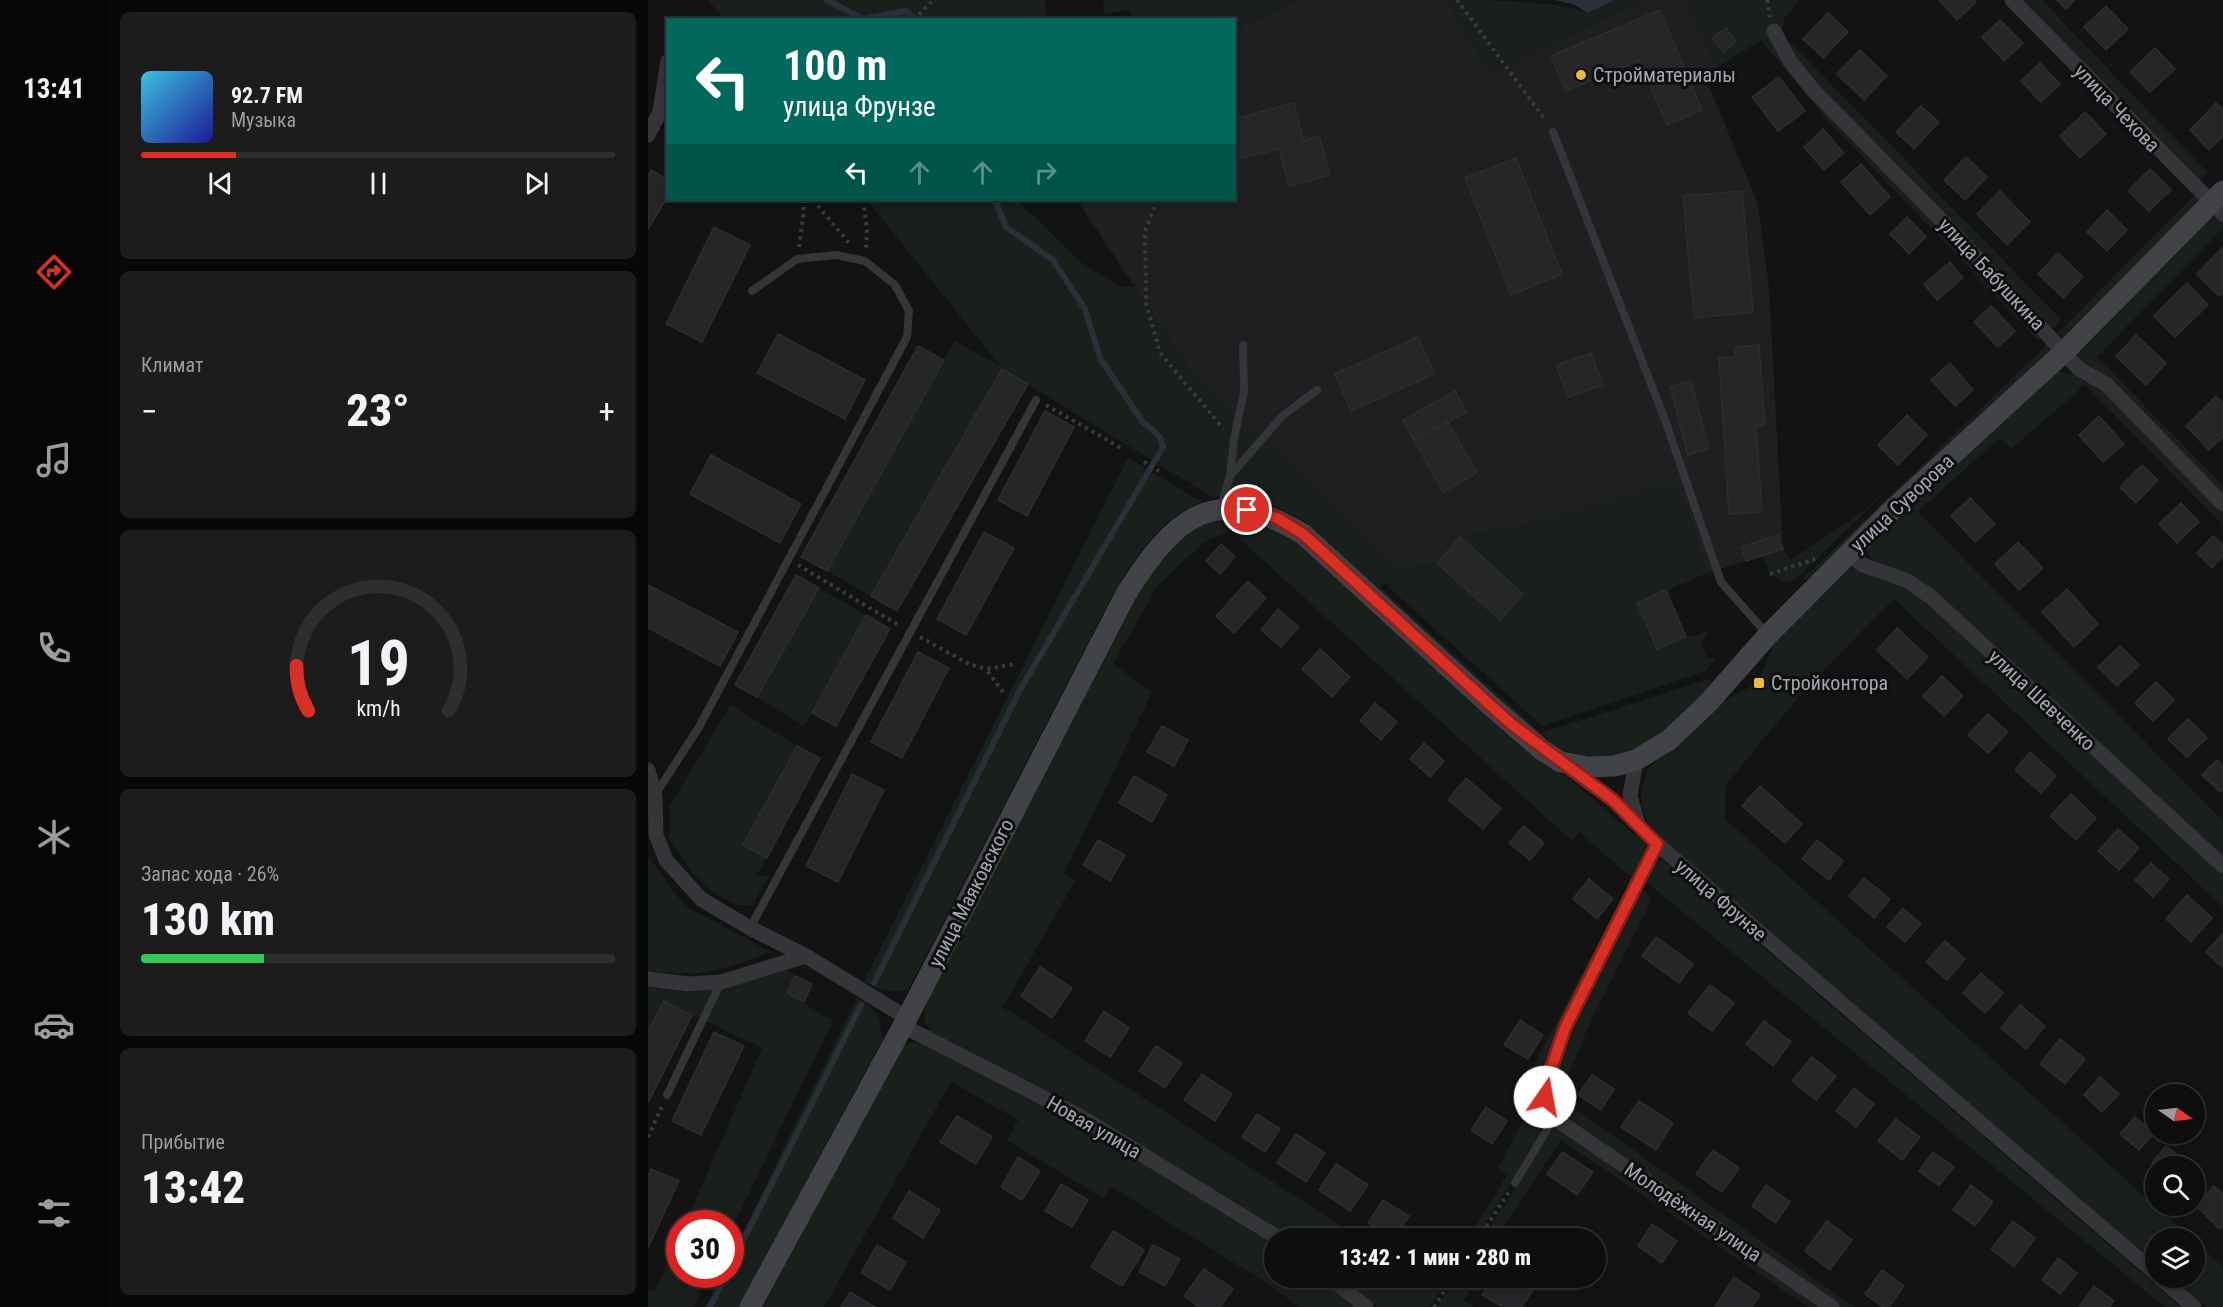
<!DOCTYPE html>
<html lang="ru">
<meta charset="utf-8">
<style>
:root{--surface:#0e0e0f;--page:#1c1c1d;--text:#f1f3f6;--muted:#9b9c9e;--line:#2e2e2f;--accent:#d93025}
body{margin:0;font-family:"Roboto Condensed",sans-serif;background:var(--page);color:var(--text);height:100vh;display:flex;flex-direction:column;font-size:22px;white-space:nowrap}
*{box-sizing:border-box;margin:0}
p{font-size:20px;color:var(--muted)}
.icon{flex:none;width:33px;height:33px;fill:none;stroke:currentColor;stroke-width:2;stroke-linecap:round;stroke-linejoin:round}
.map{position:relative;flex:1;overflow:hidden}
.side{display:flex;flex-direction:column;gap:12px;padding:12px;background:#080808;width:540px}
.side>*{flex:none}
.top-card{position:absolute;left:18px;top:18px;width:570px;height:183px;border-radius:0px;box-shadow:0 3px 9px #0003,0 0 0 2px var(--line);background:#00695c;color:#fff;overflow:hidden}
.needle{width:39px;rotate:104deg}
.controls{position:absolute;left:1497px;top:1084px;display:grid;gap:12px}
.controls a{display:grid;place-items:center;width:60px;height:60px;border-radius:50%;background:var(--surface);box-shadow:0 3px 9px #0003,0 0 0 2px var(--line);font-size:30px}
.speed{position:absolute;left:18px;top:1210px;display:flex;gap:12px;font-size:30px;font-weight:700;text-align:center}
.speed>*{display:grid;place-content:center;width:78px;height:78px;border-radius:50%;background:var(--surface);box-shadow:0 3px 9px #0003,0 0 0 2px var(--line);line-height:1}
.speed .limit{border:9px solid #d22;background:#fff;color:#111}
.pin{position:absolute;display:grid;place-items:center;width:51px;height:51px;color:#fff;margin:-26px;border:3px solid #fff;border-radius:50%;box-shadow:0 2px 6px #0007}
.me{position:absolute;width:66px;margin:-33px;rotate:12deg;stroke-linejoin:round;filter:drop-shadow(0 0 4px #0008)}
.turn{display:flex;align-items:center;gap:21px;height:126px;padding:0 18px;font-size:27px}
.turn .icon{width:78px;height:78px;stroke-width:2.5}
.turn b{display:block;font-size:42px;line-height:51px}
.lanes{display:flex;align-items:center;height:57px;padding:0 18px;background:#0003;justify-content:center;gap:30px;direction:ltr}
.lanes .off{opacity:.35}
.big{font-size:45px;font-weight:800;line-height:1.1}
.side .tile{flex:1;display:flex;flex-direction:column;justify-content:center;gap:9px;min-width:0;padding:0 21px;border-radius:9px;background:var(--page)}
.side .dial{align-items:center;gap:0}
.dial svg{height:156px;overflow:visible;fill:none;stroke:var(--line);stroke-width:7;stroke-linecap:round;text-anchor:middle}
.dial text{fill:var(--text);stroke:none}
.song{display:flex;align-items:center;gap:18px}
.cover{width:72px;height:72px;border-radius:9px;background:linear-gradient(135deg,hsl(190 70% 55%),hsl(240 70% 35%))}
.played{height:6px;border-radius:3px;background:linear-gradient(90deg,var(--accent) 20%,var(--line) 20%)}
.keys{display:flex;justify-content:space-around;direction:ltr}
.heat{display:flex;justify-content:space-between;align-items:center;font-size:33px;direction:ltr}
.charge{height:9px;border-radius:4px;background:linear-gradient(90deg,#34c759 26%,var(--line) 0)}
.trip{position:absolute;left:616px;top:1228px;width:342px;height:60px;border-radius:30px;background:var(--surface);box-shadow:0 3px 9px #0003,0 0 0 2px var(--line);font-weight:800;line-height:60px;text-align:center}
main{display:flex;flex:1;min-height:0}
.menu{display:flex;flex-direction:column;width:108px;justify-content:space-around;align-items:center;background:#060606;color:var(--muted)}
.menu .icon{width:42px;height:42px}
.menu .current{color:var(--accent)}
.menu b{font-size:27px;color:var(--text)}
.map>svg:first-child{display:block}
.built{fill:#1f1f21}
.green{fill:#191f1a}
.water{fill:#293038}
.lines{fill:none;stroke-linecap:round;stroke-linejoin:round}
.stream{stroke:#293038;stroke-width:6}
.building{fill:#262628;stroke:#2d2d30;stroke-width:1.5}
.path{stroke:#3a3b40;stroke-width:4;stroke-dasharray:3 4.5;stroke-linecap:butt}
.service{stroke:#343439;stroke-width:8}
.minor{stroke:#343439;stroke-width:15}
.secondary{stroke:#424349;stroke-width:21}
.route-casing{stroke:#8d1f18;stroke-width:15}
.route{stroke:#d93025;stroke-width:10}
.poi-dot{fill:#eebb31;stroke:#0e0e0f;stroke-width:2}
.labels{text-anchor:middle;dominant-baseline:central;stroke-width:6;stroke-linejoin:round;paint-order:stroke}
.poi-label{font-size:20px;fill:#a4a8b4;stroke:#0e0e0f;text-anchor:start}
.street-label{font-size:20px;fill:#a4a8b4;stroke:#0e0e0f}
</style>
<main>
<nav class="menu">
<b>13:41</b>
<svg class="icon current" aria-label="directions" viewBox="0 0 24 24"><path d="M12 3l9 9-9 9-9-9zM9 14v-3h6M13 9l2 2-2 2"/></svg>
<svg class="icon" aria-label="music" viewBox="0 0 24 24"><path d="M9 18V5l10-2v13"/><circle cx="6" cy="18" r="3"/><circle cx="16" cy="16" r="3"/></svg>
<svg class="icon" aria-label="phone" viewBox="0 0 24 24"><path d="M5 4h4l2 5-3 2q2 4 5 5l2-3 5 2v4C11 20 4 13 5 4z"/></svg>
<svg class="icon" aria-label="climate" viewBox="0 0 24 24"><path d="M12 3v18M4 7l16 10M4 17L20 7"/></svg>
<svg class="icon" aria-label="car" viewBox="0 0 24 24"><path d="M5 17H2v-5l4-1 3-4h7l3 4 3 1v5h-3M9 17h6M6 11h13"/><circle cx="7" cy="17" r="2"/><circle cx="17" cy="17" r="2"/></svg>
<svg class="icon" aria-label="filters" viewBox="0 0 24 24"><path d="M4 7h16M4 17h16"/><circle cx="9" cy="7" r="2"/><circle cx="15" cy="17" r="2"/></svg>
</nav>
<section class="side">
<div class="tile">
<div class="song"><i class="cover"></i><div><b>92.7 FM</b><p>Музыка</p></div></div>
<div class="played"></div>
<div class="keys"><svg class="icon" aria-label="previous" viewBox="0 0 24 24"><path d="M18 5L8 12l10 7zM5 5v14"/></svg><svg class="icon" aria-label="pause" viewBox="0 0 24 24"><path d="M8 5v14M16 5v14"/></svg><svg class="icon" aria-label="next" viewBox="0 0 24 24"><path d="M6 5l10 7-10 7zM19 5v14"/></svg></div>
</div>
<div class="tile"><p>Климат</p>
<div class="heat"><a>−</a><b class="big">23°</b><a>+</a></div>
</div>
<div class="tile dial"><svg viewBox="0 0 100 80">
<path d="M14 69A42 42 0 1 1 86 69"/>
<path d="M14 69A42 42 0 0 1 8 46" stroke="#d93025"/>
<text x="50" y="56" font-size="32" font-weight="700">19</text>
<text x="50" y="72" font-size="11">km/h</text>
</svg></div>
<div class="tile"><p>Запас хода · 26%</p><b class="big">130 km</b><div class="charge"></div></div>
<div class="tile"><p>Прибытие</p><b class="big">13:42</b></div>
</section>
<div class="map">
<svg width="1575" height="1307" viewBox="0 0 1575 1307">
<rect width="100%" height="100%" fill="#131314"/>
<!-- built -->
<path class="built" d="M651 0H798L842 72 996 0H1038L1070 67 1056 74 1110 204 1121 287 1135 549 1059 573 1035 494 813 537 789 563 750 570 543 371 429 200H586L587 29Z"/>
<!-- green -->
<path class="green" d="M60 0H397L398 19H76Z
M455 0H651L587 29 586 20 485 19 481 10 456 15Z
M798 0C840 0 903 0 940 13L967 0H996L842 72Z
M1038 0H1152L1136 19 1134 34 1413 319 1404 328C1355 276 1306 224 1255 174 1212 130 1162 89 1131 36L1125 39 1140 63 1162 90 1394 337 1391 341 1181 122 1113 40 1070 67Z
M1374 0H1394L1559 172 1550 181Z
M1548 194 1553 200 1415 338 1409 334Z
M219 200H369L435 264 472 287H487L543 371 750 570 789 563 812 537 880 524 1015 485 1026 486 1035 494 1059 573 1015 592 1038 636 1053 635 1058 630 1060 636 1052 642 1059 658H1068L1057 671 894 726 737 584 733 588 893 733 1061 679 1064 682C1016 739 963 784 890 736L660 524C630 505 602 494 566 498L354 369 223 596 179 571 307 341 353 367Z
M1563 216 1575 221V228L1449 357 1575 486V496L1434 365 1429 351Z
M1399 345 1403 350 1161 579H1155Z
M1408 370 1443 380 1456 389 1575 511V526L1437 385 1363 449 1351 438 1270 512 1575 821V859L1286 594 1226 564 1217 547Z
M480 458 554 502C515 516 491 552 469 587L260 990C242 993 232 991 216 981Z
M1247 483 1147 580 1135 582 1122 574 1114 556 1135 549 1143 559 1206 518Z
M574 517C603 519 624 527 648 542L858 733 909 769 999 845 998 859 914 1028 901 1117 880 1157 827 1239H820L859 1175 850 1169 885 1101 872 1091 984 878 931 832 924 841 583 531 556 542 510 585 465 664 504 692 416 874 427 881 355 1007 713 1239H645L437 1112 283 1033 276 1021 279 998 484 603C508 564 529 533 574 517Z
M1199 565 1259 585 1281 600 1575 873V907L1246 599 1157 689 1077 786V819L1544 1239H1508L1507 1264 1014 839 1000 823 994 806 993 791 1000 769 1072 704 1105 685 1110 690 1119 681 1113 675 1126 642Z
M171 588 218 615 156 727 109 697Z
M82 705 149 746 96 845 119 858 108 876H121L104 906 88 905 62 890 46 875 21 839 22 805Z
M0 856 37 906 123 952C74 971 53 977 0 971Z
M1013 859 1533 1307H1517L997 881 1005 864Z
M994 889 1004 899 942 1022 916 1086 919 1103 1206 1307H1192L910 1114 902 1096 922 1031Z
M139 970 147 976 139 993 185 1021 83 1230 82 1224H37L114 1048 16 1001 0 1032V987L40 992 69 990Z
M209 998C230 1009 231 1016 235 1039L91 1307H57L73 1275H82L83 1256Z
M265 1042 278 1046 428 1121 627 1243V1278H674L709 1307H652L612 1279 462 1186 456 1199 359 1140 370 1120 303 1082 176 1307H115L254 1045Z
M905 1126 1176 1307H1160L913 1140 848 1239H834L885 1161Z
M31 1236 32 1275H60L45 1307H0V1289L7 1291Z
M1547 1241 1575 1267V1307H1558L1524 1278H1546Z
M693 1278H774L789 1288 795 1278H802L782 1307H729Z
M808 1278H828L816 1300 826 1307H789Z"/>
<!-- water -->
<path class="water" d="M906 0H967L940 13 925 4Z"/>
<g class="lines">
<!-- stream -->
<path class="stream" d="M179 0 215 19 258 11 268 20
M226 983 372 690 515 447 512 437 494 421 452 358 437 309 405 260 358 227 347 200
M82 1267 213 1005
M62 1307 78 1275"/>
</g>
<!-- building -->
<path class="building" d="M1291 0H1326L1328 2 1309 20Z
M1409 0H1427L1418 9Z
M1458 6 1480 29 1458 50 1436 27Z
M1012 10 1054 110 1019 125 991 60 918 91 903 56Z
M1180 13 1200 32 1175 58 1155 39Z
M1352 20 1375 43 1356 61 1334 37Z
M1078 28 1088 42 1075 52 1064 38Z
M1507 48 1527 69 1502 92 1482 72Z
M1212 50 1239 76 1216 100 1189 74Z
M1392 63 1412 84 1393 102 1373 81Z
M1131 77 1157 111 1130 131 1104 97Z
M646 103 656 141 671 136 682 175 641 186 631 149 586 160V119Z
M1568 103 1575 110V136L1561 150 1542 130Z
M1273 106 1291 122 1266 149 1248 132Z
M1437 112 1458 134 1432 158 1412 136Z
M1175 129 1196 153 1176 170 1156 147Z
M1318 157 1339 177 1317 200 1296 180Z
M868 158 914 274 863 295 817 178Z
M1213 164 1242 197 1222 215 1193 182Z
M1502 169 1523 190 1501 211 1480 191Z
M3 170 20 180V196L0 229V176Z
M1094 191 1105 312 1046 318 1035 196Z
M1352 191 1382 222 1359 245 1329 214Z
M1459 210 1479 230 1459 251 1439 232Z
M1259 217 1278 237 1261 254 1242 234Z
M66 227 102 245 54 342 18 324Z
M1574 248 1575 292 1571 296 1549 274Z
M1410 253 1435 277 1415 298 1390 274Z
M1302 262 1315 278 1289 300 1276 284Z
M1539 283 1560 305 1527 337 1506 316Z
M1343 306 1367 331 1350 347 1326 322Z
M130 334 217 380 197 419 109 373Z
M1488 335 1518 363 1498 385 1468 356Z
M770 337 786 374 703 411 687 374Z
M1111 345 1117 425 1108 426 1114 512 1081 514 1071 358 1087 357V347Z
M270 346 296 360 179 571 153 557Z
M943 353 955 385 920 397 908 365Z
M1302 363 1325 390 1307 406 1283 380Z
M354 369 380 384 249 611 223 596Z
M1043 381 1061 449 1040 455 1022 387Z
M807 391 818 412 766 440 755 420Z
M1568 396 1575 403V437L1561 450 1538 426Z
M397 411 426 427 379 516 350 500Z
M1259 415 1279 435 1250 465 1230 445Z
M1451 416 1476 444 1455 462 1431 435Z
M800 422 829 473 795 492 766 440Z
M63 455 153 504 132 543 42 494Z
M1494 465 1510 480 1488 503 1472 487Z
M1322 498 1347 524 1327 542 1303 516Z
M1533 503 1551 522 1529 543 1511 524Z
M336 532 366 548 318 635 289 619Z
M1130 535 1135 549 1098 561 1093 547Z
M1565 536 1575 545V556L1564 568 1549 553Z
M812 537 875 594 852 620 789 563Z
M1370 542 1395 568 1371 590 1347 564Z
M573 544 587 557 572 574 558 561Z
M148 575 171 588 109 697 87 685Z
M600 581 618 598 586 633 568 616Z
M0 585 90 632 72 666 0 628Z
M1419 589 1450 624 1426 647 1394 612Z
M1018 590 1038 636 1009 649 989 603Z
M630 609 651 627 633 647 613 630Z
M218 615 242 629 188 726 164 713Z
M1249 628 1280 657 1259 679 1229 650Z
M1472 646 1491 665 1469 686 1450 667Z
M672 649 702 677 684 697 654 669Z
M270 652 301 668 254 758 223 742Z
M1294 676 1315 696 1296 716 1275 696Z
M1508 682 1526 700 1505 721 1487 703Z
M727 703 749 722 733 740 712 721Z
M1340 714 1360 732 1340 753 1320 735Z
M1540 719 1559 738 1539 757 1520 739Z
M514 726 540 740 526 766 499 752Z
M776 743 796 761 782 777 762 759Z
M149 746 172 758 119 858 95 845Z
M1382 752 1408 776 1393 793 1367 770Z
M1569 760 1575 766V788L1572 792 1554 775Z
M204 774 236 790 190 882 158 866Z
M486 776 519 795 504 822 471 803Z
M818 778 853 808 835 829 800 800Z
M1112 786 1154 824 1137 843 1094 806Z
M1423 794 1448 818 1428 840 1402 816Z
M876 826 896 843 882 860 861 843Z
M1470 829 1491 848 1471 870 1450 851Z
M450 840 477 855 462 881 435 865Z
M1169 840 1195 861 1181 880 1154 859Z
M1503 863 1521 879 1505 897 1487 880Z
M1216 878 1242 899 1226 918 1201 896Z
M941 879 965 899 949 919 925 899Z
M1539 895 1564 918 1543 942 1518 919Z
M1255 908 1273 924 1257 942 1239 927Z
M1575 933V966L1574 967 1558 952Z
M1008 937 1045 964 1031 983 994 956Z
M1297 941 1317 959 1299 980 1278 962Z
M392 967 424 988 404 1018 373 996Z
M1333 973 1355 993 1337 1013 1315 993Z
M147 976 164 984 156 1002 139 993Z
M1062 985 1086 1003 1064 1031 1040 1013Z
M16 1001 44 1015 0 1103V1032Z
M1372 1005 1397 1026 1378 1049 1353 1028Z
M456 1011 481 1028 462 1057 437 1041Z
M872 1020 895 1035 880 1059 856 1045Z
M1116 1021 1143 1042 1125 1066 1098 1044Z
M66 1032 96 1046 53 1135 24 1121Z
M1412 1039 1437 1059 1417 1084 1392 1064Z
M508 1046 534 1063 517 1088 491 1071Z
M1164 1057 1188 1076 1168 1100 1144 1081Z
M554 1074 584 1094 567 1121 536 1100Z
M944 1075 966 1089 953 1110 930 1095Z
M1452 1077 1471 1094 1454 1112 1436 1095Z
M1206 1088 1226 1104 1208 1127 1188 1111Z
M991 1101 1025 1123 1008 1150 973 1127Z
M838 1107 859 1121 844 1144 823 1130Z
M609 1114 632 1129 617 1152 594 1137Z
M309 1116 344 1137 328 1164 292 1142Z
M1487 1117 1506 1133 1491 1150 1472 1134Z
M1248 1119 1272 1137 1254 1160 1230 1141Z
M648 1134 677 1153 658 1182 629 1163Z
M1518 1146 1544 1167H1509L1504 1163Z
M1065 1150 1091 1168 1074 1192 1048 1174Z
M914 1152 945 1172 929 1195 899 1174Z
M1285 1152 1306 1167 1291 1186 1271 1171Z
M370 1157 392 1171 374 1200 353 1187Z
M688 1164 720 1185 702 1211 671 1190Z
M3 1169 31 1181 0 1248V1176Z
M413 1184 440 1200 424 1227 397 1211Z
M1118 1185 1142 1202 1128 1223 1104 1206Z
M1323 1185 1345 1202 1327 1226 1305 1210Z
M1566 1186 1575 1194V1226L1572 1229 1548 1206Z
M261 1191 292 1210 275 1238 245 1218Z
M735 1200 761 1216 746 1239 720 1223Z
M1179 1221 1204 1240 1182 1270 1157 1251Z
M1365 1221 1387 1238 1366 1267 1343 1249Z
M1004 1224 1029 1241 1014 1263 990 1246Z
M465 1231 496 1250 474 1286 443 1267Z
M229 1245 258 1262 242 1290 213 1273Z
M505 1245 532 1259 517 1286 491 1272Z
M1410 1258 1429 1273 1412 1294 1394 1280Z
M556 1269 585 1289 572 1307H551L536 1296Z
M1234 1270 1256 1286 1241 1307H1235L1217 1294Z
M1086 1277 1112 1295 1104 1307H1067Z
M845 1278H876L888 1285 874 1307H855L834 1295Z
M1446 1286 1466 1301 1461 1307H1431Z
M202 1292 227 1307H193Z"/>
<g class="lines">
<!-- path -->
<path class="path" d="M809 0 898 121
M1119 0 1122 17
M266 20 285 0
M165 200 202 244
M215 200 219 230 218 249
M509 200 497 231 498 303 512 353 575 428
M151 247 156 210 153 200
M398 405 475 449
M496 462 511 471
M150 565 252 626
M1122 574 1167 559
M272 637 321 664 338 669
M355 692 338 669 368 664
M0 1137 15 1104
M830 1239 861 1192
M786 1307 805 1278"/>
<!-- service -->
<path class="service" d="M905 132 1017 420 1073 582 1119 634
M582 476 634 416 669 390
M573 506 582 476 586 439 596 391 595 345
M7 795 51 727 259 337 261 311 247 285 217 261 188 255 149 259 104 291
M102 928 388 400
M19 1095 73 982
M867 1183 906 1118"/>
<!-- minor -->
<path class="minor" d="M1364 0 1575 214
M1126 31 1142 61 1165 90 1305 232 1431 369 1459 385 1575 504
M0 135 12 112 20 61
M1201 553 1215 565 1260 581 1283 597 1575 866
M988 760 982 796 990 824
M917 765 965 800 1009 844 1508 1274
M0 770 7 796 8 835 18 860 53 899 102 928 158 956 259 1018
M1009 844 917 1027 900 1078 897 1097 906 1118 1184 1307
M0 979 40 984 73 982 158 956
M255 1026 433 1117 632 1239
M683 1278 718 1307
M1512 1278 1546 1307"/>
<!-- secondary -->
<path class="secondary" d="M102 1307 255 1026 478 594C526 517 567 481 655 534L843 706 894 750 913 762 940 767 966 766 988 760 1021 740 1061 702 1120 635 1242 512 1416 352 1575 191"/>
</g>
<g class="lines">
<defs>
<path id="route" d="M599 510 629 518 655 534 862 723 965 800 1009 844 917 1028 900 1078 897 1097"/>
</defs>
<!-- route casing -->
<use href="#route" class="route-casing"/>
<!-- route -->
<use href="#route" class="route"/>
</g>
<!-- markers -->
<g class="poi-dot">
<circle cx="933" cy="75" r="6"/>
<rect x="1105" y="677" width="12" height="12" rx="3"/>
</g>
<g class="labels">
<!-- poi labels -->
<g class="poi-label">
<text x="945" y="75">Стройматериалы</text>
<text x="1123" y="683">Стройконтора</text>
</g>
<!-- street labels -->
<g class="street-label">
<text transform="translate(1469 108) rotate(46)">улица Чехова</text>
<text transform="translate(1344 274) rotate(47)">улица Бабушкина</text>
<text transform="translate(1254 503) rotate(-43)">улица Суворова</text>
<text transform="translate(1394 700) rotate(43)">улица Шевченко</text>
<text transform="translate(323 893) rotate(-63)">улица Маяковского</text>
<text transform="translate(1073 900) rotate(41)">улица Фрунзе</text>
<text transform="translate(446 1127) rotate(30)">Новая улица</text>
<text transform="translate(1045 1212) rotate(34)">Молодёжная улица</text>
</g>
</g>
</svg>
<div class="controls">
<a><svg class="needle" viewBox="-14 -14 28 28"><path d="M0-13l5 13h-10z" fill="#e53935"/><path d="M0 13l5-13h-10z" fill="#9b9c9e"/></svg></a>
<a><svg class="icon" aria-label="search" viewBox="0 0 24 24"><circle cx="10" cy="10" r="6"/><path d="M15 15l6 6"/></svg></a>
<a><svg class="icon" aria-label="layers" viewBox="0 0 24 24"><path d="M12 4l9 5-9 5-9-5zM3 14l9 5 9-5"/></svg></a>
</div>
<div class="speed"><div class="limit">30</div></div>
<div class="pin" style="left:599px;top:510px;background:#d93025"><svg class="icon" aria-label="arrive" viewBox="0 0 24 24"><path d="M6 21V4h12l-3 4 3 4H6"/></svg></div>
<svg class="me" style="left:897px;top:1097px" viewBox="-20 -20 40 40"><circle r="19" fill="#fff"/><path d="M0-13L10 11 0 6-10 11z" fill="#d93025"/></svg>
<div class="trip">13:42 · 1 мин · 280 m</div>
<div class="top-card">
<div class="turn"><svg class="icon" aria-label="left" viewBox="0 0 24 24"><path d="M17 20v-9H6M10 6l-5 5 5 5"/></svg><div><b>100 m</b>улица Фрунзе</div></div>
<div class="lanes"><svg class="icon" aria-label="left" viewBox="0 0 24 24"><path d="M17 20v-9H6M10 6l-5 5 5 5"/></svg><svg class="icon off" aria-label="ahead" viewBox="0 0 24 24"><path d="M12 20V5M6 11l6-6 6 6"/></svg><svg class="icon off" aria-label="ahead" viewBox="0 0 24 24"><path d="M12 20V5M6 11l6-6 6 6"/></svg><svg class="icon off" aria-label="right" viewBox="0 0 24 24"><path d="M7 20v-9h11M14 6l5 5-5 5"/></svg></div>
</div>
</div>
</main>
